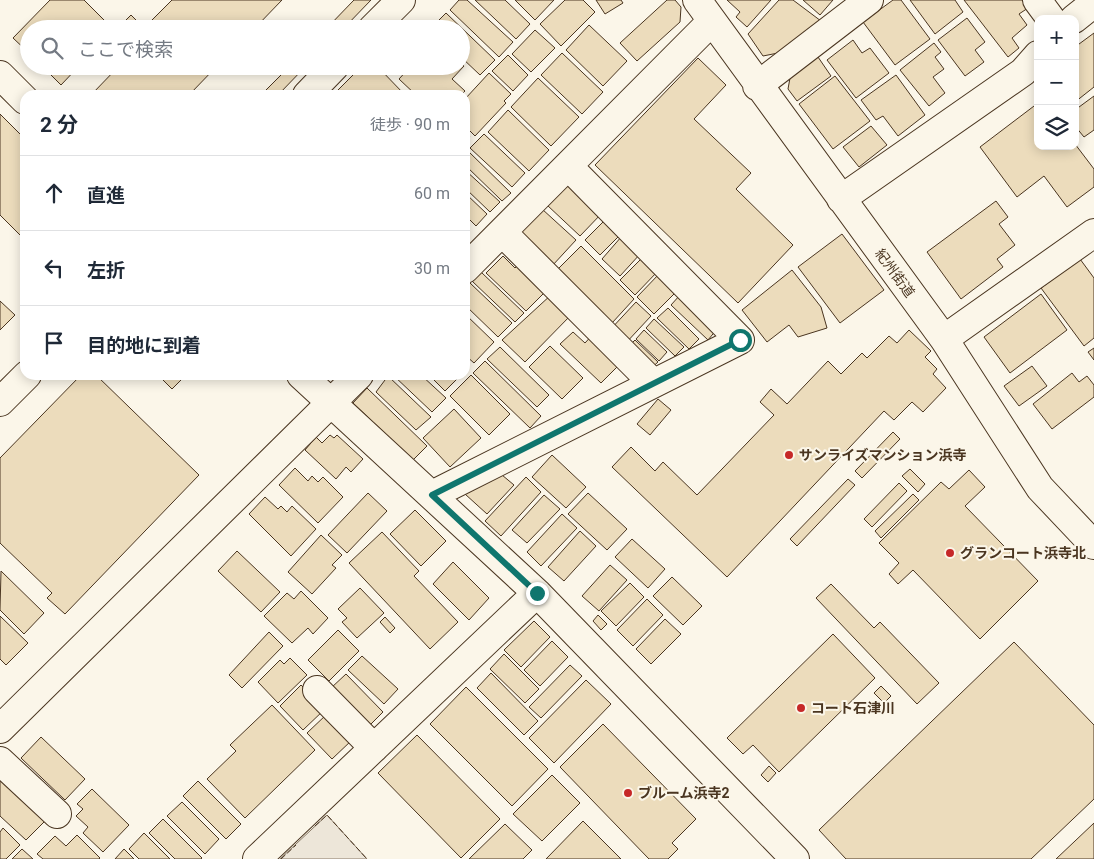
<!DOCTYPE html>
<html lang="ja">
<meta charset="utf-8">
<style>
body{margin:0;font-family:Roboto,"Noto Sans JP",sans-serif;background:#f6f6f7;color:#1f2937}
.controls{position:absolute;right:15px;top:15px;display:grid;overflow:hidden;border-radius:10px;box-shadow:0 2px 12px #0003}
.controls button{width:45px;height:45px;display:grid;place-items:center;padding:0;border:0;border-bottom:1px solid #e0e1e3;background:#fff;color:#1f2937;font:25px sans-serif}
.stop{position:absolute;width:15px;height:15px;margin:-11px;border:4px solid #0f766e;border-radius:50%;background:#fff}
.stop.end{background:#0f766e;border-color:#fff;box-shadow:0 1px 5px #0008}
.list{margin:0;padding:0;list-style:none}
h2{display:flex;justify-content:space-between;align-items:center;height:65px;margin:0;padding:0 20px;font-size:21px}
h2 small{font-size:16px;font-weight:400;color:#747a83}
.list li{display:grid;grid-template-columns:32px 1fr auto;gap:15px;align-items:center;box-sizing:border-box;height:75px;padding:0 20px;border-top:1px solid #e0e1e3}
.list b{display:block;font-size:19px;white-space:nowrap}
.list em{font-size:16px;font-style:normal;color:#747a83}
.icon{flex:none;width:28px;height:28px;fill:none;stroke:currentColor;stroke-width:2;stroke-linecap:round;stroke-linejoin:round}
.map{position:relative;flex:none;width:1094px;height:859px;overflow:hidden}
.search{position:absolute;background:#fff;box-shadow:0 2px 12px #0003;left:20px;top:20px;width:450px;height:55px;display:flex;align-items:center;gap:12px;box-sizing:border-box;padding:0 18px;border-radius:28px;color:#747a83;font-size:19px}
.panel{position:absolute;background:#fff;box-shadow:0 2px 12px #0003;left:20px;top:90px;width:450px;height:290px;border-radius:15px}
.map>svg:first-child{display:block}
.green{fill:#ede6d9;stroke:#887966}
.building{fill:#ecdcbc;stroke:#4a3520}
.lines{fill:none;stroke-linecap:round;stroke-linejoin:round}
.minor-casing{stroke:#4a3520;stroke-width:30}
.minor{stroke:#fbf6e9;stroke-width:28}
.fence{stroke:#4a3520;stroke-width:1;stroke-dasharray:6 2.5;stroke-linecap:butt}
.route{stroke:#0f766e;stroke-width:6}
.poi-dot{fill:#c62828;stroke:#fbf6e9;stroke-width:2}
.labels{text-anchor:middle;stroke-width:4;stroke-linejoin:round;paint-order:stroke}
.street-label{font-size:14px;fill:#4a3520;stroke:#fbf6e9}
.poi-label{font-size:14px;font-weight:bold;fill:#4a3520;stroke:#fbf6e9;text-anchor:start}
</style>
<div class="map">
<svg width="1094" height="859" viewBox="0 0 1094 859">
<rect width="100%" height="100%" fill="#fbf6e9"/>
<path class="green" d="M327 815 367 859H280Z"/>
<path class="building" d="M50 0H84L113 29H29V53L13 38Z
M172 0H282L254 29H130L124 22 131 15 144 28Z
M354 0H371L343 29H326Z
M459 0H467L513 42 499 57 450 10Z
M475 0H505L530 24 516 39Z
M515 0H554L535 20Z
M565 0H583L595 12 561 46 540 24Z
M596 0H621L623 3 605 14Z
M667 0H675L681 7 680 22 637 61 620 43Z
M727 0H771L747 27 736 17 740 12Z
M779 0H793L821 21 778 53 763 56 748 34Z
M803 0H833L820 15Z
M893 0H901L930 39 895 65 863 22Z
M910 0H955L963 12 935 34Z
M964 0H1022L1028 8 1019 14 1027 25 1012 38 1019 48 1008 57Z
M446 13 495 60 480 75 461 57V29L431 28Z
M967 18 985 42 975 50 984 62 965 76 938 40Z
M416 20 425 29H408Z
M589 25 627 61 603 86 566 50Z
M535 30 555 48 531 72 512 54Z
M1094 33V87L1075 102V47Z
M853 40 862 53 870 48 889 73 856 98 827 60Z
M934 43 941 52 935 57 944 69 933 77 945 93 929 106 900 70Z
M562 53 603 92 582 114 541 75Z
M508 55 528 75 513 91 492 71Z
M818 57 831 76 797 101 788 89 790 78Z
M698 58 726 85 694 119 751 173 736 189 793 245 738 303 595 165Z
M461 64 464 66 452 79 465 91 461 95H416L399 79 411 66H461Z
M42 66H79L61 85Z
M119 66H217L189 95H91Z
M290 66H306L278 95H261Z
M362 66H377L405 95H333Z
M384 66H401L393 75Z
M489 73 511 94 504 101 506 103 475 136 465 126V99Z
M896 75 925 115 898 136 883 116 876 120 861 100Z
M835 76 870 121 833 149 799 104Z
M538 78 579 117 551 146 511 107Z
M1094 96V130L1084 137 1075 126V110Z
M1038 103V146H1075V144L1094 169V187L1067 207 1044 176 1017 197 980 147Z
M508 110 549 150 529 171 488 132Z
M0 114 25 139V240L0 215Z
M871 126 887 145 859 167 843 147Z
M465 132 470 136 465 142Z
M484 134 525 173 512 187 470 148Z
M468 151 511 193 502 201 465 165V154Z
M465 170 500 202 490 212 465 188Z
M571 181 603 212 580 236 547 205Z
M465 193 487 214 476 226 465 215Z
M996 201 1008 217 999 224 1015 245 997 259 1003 267 961 299 927 252Z
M542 209 576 240 552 266 518 235Z
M606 219 621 234 600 255 585 240Z
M465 224 470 229 465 234Z
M842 234 884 290 840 323 798 267Z
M622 236 641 253 620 276 602 259Z
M581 246 634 299 612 323 558 269Z
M503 256 515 268 522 261 549 288 526 311 486 273Z
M643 257 658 271 635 295 620 280Z
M1080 259 1094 278V338L1084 346 1041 288Z
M792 270 821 307 827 328 798 337 789 325 767 342 742 310Z
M481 272 524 313 515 322 472 281Z
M660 273 678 290 654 314 637 297Z
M470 283 512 323 498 337 465 305V288Z
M552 294 572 314 525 362 502 340Z
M1041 294 1067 330 1010 373 984 337Z
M680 295 717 329 708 340 671 305Z
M0 301 15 315 0 330Z
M636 302 651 316 624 345 609 331Z
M668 308 699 339 689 349 657 318Z
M465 314 494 342 474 363 465 355Z
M654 319 684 347 675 356 646 328Z
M644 330 667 352 659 361 636 339Z
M909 330 931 351 925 357 937 369 933 374 946 388 923 412 912 402 894 420 884 411 727 577 612 467 631 447 655 471 663 462 697 495 774 415 760 402 771 389 787 404 828 361 841 374 862 353 867 358 889 336 897 343Z
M573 332 585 343 595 332 615 351 608 358 617 367 601 383 560 344Z
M635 340 658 362 649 370 626 349Z
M550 346 583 378 562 399 529 367Z
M500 347 549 395 537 407 487 359Z
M1094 348V360L1088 352Z
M485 361 541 416 530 428 473 373Z
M1032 366 1047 386 1019 406 1004 386Z
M1072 373 1079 382 1087 376 1094 385V397L1052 429 1033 404Z
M81 375H96L199 475 65 614 47 598 52 593 0 543V458Z
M160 375H186L172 389 159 376Z
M393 375H421L446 398 432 412Z
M429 375H461L445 391Z
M471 375 510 414 489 435 450 396Z
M388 376 431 417 416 430 376 392Z
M367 388 427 446 413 460 353 403Z
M658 399 671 410 650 435 637 424Z
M454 409 481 438 450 467 423 438Z
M893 432 900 439 862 478 855 471Z
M330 435 334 438 337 435 363 459 351 472 346 467 336 479 305 450 316 437 322 443Z
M552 455 586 487 566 508 532 477Z
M295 468 308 481 312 476 318 482 323 477 343 497 318 523 279 485Z
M910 469 925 484 918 492 902 476Z
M969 470 985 487 965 506 1038 581 980 639 913 570 898 584 889 574 899 563 879 543 941 482 949 489Z
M502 475 514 485 487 514 465 494 473 485Z
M526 477 541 492 501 536 485 521Z
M848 479 855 485 797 546 790 539Z
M899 483 907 491 872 527 864 519Z
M368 493 387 511 347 553 328 535Z
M588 493 627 529 607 550 568 514Z
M913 494 919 500 881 538 875 531Z
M544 495 560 509 527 543 512 530Z
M265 497 278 509 281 506 287 512 292 506 316 529 291 556 249 514Z
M415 510 446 541 421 566 390 534Z
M562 514 577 528 541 566 527 552Z
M580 531 596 546 564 581 548 567Z
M382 532 419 571 414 576 458 622 430 649 349 563Z
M321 535 342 555 332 565 336 568 312 594 288 572Z
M632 539 665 569 648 588 615 557Z
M237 551 280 592 261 612 218 571Z
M453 562 489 598 469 620 433 584Z
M610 565 627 580 599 611 582 596Z
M1 571 44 613 24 634 0 610Z
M672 577 702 606 683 625 653 596Z
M630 583 644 597 616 626 601 611Z
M831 584 874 628 880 622 939 683 917 704 816 598Z
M360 588 384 613 357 638 342 622 347 618 338 609Z
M301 591 328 618 313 634 308 628 292 643 264 616 287 593 294 599Z
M647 599 663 615 633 646 617 630Z
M598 615 607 624 601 630 593 621Z
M0 616 28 643 6 665 0 659Z
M385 617 395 628 390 633 380 622Z
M665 619 681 634 651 664 636 649Z
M534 621 550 637 521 667 504 650Z
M338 630 359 651 329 681 308 660Z
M269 632 283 646 242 688 229 675Z
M833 634 875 678 779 772 753 745 743 754 727 738Z
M552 641 568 657 540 686 524 670Z
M1014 642 1094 725V799L1031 859H846L819 830Z
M504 654 539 689 525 703 490 669Z
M362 656 398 689 384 704 348 670Z
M290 658 307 675 278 703 258 682 280 660 284 664Z
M570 665 582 676 541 718 529 707Z
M491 673 538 721 524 735 477 688Z
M346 674 383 712 369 726 331 688Z
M586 680 611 704 554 763 529 738Z
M301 685 325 709 303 730 280 706Z
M881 686 891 696 884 703 874 693Z
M466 687 548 769 512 806 430 724Z
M272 705 315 750 245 818 207 779 236 751 230 745Z
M327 714 352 740 332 759 307 733Z
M603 724 696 819 672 843 678 849 668 859H649L560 767Z
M417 735 500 819 461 858 378 773Z
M41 737 85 779 65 800 21 758Z
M769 766 776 773 768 782 761 775Z
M552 775 580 803 542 841 513 814Z
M0 777 46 820 26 840 0 816Z
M198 781 241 824 226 839 183 796Z
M92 789 129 825 103 852 83 833 88 827 76 816 83 809 77 804Z
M182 802 219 839 205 854 167 816Z
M163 819 202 858 201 859H175L149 833Z
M583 821 621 859H546Z
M1094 823V859H1056Z
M505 824 532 850 523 859H469Z
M3 828 20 845 6 859H0V832Z
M144 833 170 859H139L129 849Z
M77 835 100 858 99 859H43L37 854 55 836 66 846Z
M22 849 33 859H12Z
M124 849 134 859H115Z"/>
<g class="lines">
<g class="minor-casing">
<path id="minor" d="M697 0 944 339 1040 488 1094 545
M1037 0 1051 19
M1074 19 1094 3
M372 29 401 0
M0 75 25 100
M757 86 869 0
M307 95 335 66
M841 199 1023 72 1038 55
M502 232 653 383
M465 269 711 22
M944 339 1094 233
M301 375 537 593 795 859
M0 402 27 375
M432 495 740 340 568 166
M317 690 374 748
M0 729 359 375
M0 761 57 814
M257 859 537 593"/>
</g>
<use href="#minor" class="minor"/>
<path class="fence" d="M315 826 327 815 367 859
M281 859 296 845"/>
</g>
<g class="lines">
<path class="route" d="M537 593 432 495 740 340"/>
</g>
<g class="poi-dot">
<circle cx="789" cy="455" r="5"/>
<circle cx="950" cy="553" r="5"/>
<circle cx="801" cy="708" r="5"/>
<circle cx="628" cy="793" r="5"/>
</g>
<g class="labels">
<g class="street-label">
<text transform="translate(895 273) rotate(54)" y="5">紀州街道</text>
</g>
<g class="poi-label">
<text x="799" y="460">サンライズマンション浜寺</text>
<text x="960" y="558">グランコート浜寺北</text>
<text x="811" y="713">コート石津川</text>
<text x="638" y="798">ブルーム浜寺2</text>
</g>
</g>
</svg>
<div class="controls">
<button>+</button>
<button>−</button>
<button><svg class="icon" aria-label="layers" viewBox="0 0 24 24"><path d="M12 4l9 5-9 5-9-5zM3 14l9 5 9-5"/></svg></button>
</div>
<div class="stop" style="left:740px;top:340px"></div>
<div class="stop end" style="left:537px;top:593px"></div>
<div class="search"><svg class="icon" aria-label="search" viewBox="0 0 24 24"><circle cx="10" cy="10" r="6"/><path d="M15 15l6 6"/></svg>ここで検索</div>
<section class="panel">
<h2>2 分<small>徒歩 · 90 m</small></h2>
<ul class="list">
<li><svg class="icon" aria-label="ahead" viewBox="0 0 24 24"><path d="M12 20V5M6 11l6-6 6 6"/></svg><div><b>直進</b></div><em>60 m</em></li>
<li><svg class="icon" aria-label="left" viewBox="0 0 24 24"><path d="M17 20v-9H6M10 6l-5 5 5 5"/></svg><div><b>左折</b></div><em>30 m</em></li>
<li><svg class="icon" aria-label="arrive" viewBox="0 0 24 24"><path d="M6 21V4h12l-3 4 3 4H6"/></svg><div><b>目的地に到着</b></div></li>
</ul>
</section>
</div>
